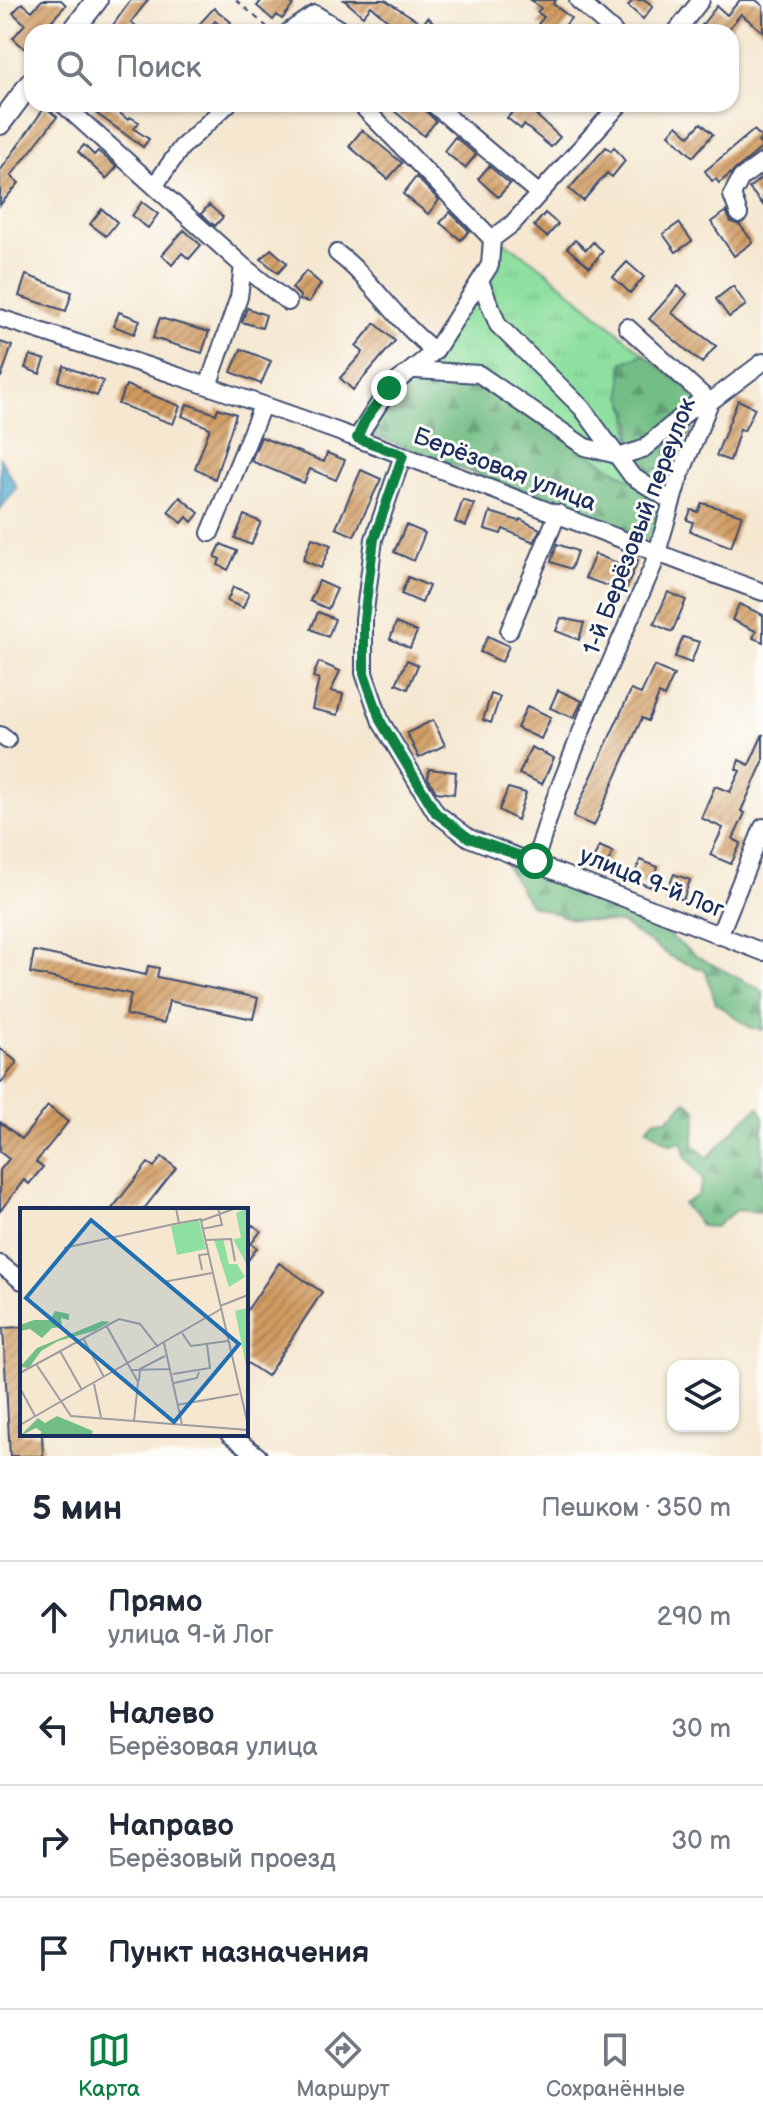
<!DOCTYPE html>
<html lang="ru">
<meta charset="utf-8">
<style>
body{margin:0;font-family:"Balsamiq Sans",sans-serif;background:#f6f6f7;color:#1f2937}
.controls{position:absolute;right:24px;bottom:24px;display:grid;overflow:hidden;border-radius:16px;box-shadow:0 2px 6px #0004}
.controls button{width:72px;height:72px;display:grid;place-items:center;padding:0;border:0;border-bottom:2px solid #e0e1e3;background:#fff;color:#1f2937;font:40px sans-serif}
.stop{position:absolute;width:24px;height:24px;margin:-18px;border:6px solid #0b8043;border-radius:50%;background:#fff}
.stop.end{background:#0b8043;border-color:#fff;box-shadow:0 2px 8px #0008}
.list{margin:0;padding:0;list-style:none}
h2{display:flex;justify-content:space-between;align-items:center;height:104px;margin:0;padding:0 32px;font-size:34px}
h2 small{font-size:26px;font-weight:400;color:#747a83}
.list li{display:grid;grid-template-columns:52px 1fr auto;gap:24px;align-items:center;box-sizing:border-box;height:112px;padding:0 32px;border-top:2px solid #e0e1e3}
.list b{display:block;font-size:30px;white-space:nowrap}
.list p{margin:0;font-size:26px;white-space:nowrap;color:#747a83}
.list em{font-size:26px;font-style:normal;color:#747a83}
.icon{flex:none;width:44px;height:44px;fill:none;stroke:currentColor;stroke-width:2;stroke-linecap:round;stroke-linejoin:round}
.map{position:relative;flex:none;width:763px;height:1456px;overflow:hidden}
.search{position:absolute;background:#fff;box-shadow:0 2px 6px #0004;left:24px;right:24px;top:24px;height:88px;display:flex;align-items:center;gap:20px;box-sizing:border-box;padding:0 28px;border-radius:24px;color:#747a83;font-size:30px}
.sheet{height:552px;background:#fff}
nav{display:flex;justify-content:space-around;align-items:center;box-sizing:border-box;height:112px;border-top:2px solid #e0e1e3;background:#fff;font-size:22px;color:#747a83}
nav a{display:grid;justify-items:center;gap:4px}
nav .on{color:#0b8043}
.map>svg:first-child{display:block}
.grass{fill:url(#grass-tufts);stroke:#55887f;stroke-width:2}
.forest{fill:url(#forest-firs);stroke:#477672;stroke-width:2}
.water{fill:#52acd0;stroke:#366e97;stroke-width:2}
.building{fill:url(#building-hatch)}
.lines{fill:none;stroke-linecap:round;stroke-linejoin:round}
.minor-casing{stroke:#3c4b6f;stroke-width:20}
.major-casing{stroke:#3c4b6f;stroke-width:24}
.path{stroke:#3c4b6f;stroke-width:2;stroke-dasharray:6 6;stroke-linecap:butt}
.minor{stroke:#fff;stroke-width:16}
.major{stroke:#fff;stroke-width:20}
.route{stroke:#0b8043;stroke-width:10}
.labels{text-anchor:middle;stroke-width:6;stroke-linejoin:round;paint-order:stroke}
.street-label{font-size:24px;fill:#1b2f5e;stroke:#fdfcf7}
.inset-road{fill:none;stroke:#9e9da2;stroke-width:2}
.view{fill:#1f6fb2;fill-opacity:0.15;stroke:#1f6fb2;stroke-width:4}
.inset-edge{fill:none;stroke:#1b2f5e;stroke-width:4}
</style>
<div class="map">
<svg width="763" height="1456" viewBox="0 0 763 1456">
<defs>
<pattern id="grass-tufts" width="24" height="20" patternUnits="userSpaceOnUse" patternTransform="scale(2)"><rect width="24" height="20" fill="#8fe0a0"/><path d="M3 7l-1-3M5 7V3M7 7l1-3M15 17l-1-3M17 17v-4M19 17l1-3" fill="none" stroke="#7bc08c"/></pattern>
<pattern id="forest-firs" width="22" height="20" patternUnits="userSpaceOnUse" patternTransform="scale(2)"><rect width="22" height="20" fill="#73be86"/><path d="M5 1l3.5 6h-7zM16 11l3.5 6h-7z" fill="#5e9b71"/></pattern>
<pattern id="building-hatch" width="6" height="6" patternUnits="userSpaceOnUse" patternTransform="scale(2)"><rect width="6" height="6" fill="#d19b61"/><path d="M-1 1l2-2M0 6l6-6M5 7l2-2" fill="none" stroke="#a97f53"/></pattern>
</defs>
<rect width="100%" height="100%" fill="#fdfcf7"/>
<filter id="ink" filterUnits="userSpaceOnUse"><feTurbulence type="fractalNoise" baseFrequency=".0125" numOctaves="2"/><feDisplacementMap in="SourceGraphic" scale="16" xChannelSelector="R" yChannelSelector="G"/><feConvolveMatrix kernelMatrix="1 2 1 2 8 2 1 2 1" color-interpolation-filters="sRGB"/></filter>
<filter id="wash" filterUnits="userSpaceOnUse"><feTurbulence type="fractalNoise" baseFrequency=".006" numOctaves="4" result="noise"/><feDisplacementMap in="SourceGraphic" scale="32" xChannelSelector="R" yChannelSelector="G"/><feGaussianBlur stdDeviation="1.8" result="paint"/><feColorMatrix in="noise" values="0 0 0 0 0 0 0 0 0 0 0 0 0 0 0 0 0 1.4 0 .05"/><feComposite in="paint" operator="in"/></filter>
<g filter="url(#wash)">
<rect width="100%" height="100%" fill="#f5e7d0"/>
<path class="grass" d="M505 242 544 269 644 354 622 364C622 394 632 420 630 449L666 467 682 449 666 480 660 512 657 496 542 425 411 377 486 283Z"/>
<path class="forest" d="M644 354 695 394 701 411C686 441 681 462 646 473L630 449 632 424 622 395V363Z
M473 375 542 425 657 496 660 512 656 543 365 432 366 421 411 377Z
M497 851 624 901 696 956 763 991V1030L751 1028 716 1003 705 970 675 959 620 923 572 919 530 905Z
M686 1101 697 1111 693 1144 707 1158C729 1139 735 1124 759 1107L763 1116V1212L736 1210 715 1227 701 1226 683 1204 698 1195 703 1180 685 1155 682 1142 670 1144 647 1128 655 1119H668Z"/>
<path class="water" d="M0 458 17 488 0 509Z"/>
<g id="blocks">
<path class="building" d="M42 0H61L66 5 41 32H32V43L26 50 13 38 25 24 13 13 22 3 32 11Z
M131 0H148L131 22 135 25 130 32H108Z
M262 0H287L293 5 282 19 277 15 273 20 257 6Z
M344 0H385L423 24 428 17 435 24 432 32H412L400 22 396 27 371 6 363 16Z
M531 0H556L553 4 571 18 560 32H548L538 24 544 17 537 12 541 8Z
M633 0H645L653 6 643 19 628 6Z
M740 0H756L763 6V32L741 14 726 32H711L702 25 717 6 727 15Z
M214 8 231 22 224 29 215 21 204 32H192Z
M99 104H109L128 120 130 117 139 122 134 129 149 139 143 147 93 111Z
M386 104H418L436 121 424 136Z
M520 104H524L560 137 551 147 524 125 521 129 507 118Z
M45 107 57 117 11 176 19 183 0 205V171Z
M701 123 713 134 693 157 669 134 677 125 689 136Z
M362 130 402 163 388 179 349 146Z
M754 130 762 138 758 142 763 147 719 183 716 179 712 181 705 171Z
M455 137 476 155 465 168 444 151Z
M84 145 94 155 98 151 117 167 106 179 78 152Z
M606 147 611 151 614 147 625 161 612 177 607 173 583 201 569 189Z
M489 166 510 184 498 197 478 179Z
M763 176V205L749 188Z
M416 177 439 200 428 214 403 194Z
M142 202 158 214 148 228 132 216Z
M209 205 223 217 215 226 201 214Z
M102 209 117 222 106 236 90 224Z
M726 211 731 222 740 225 753 242 734 256 711 222Z
M450 212 469 231 461 240 440 223Z
M545 213 558 224 547 237 534 226Z
M679 223 692 241 676 252 663 234Z
M184 230 201 245 189 259 182 253 172 265 162 255Z
M575 240 586 250 593 242 603 251 590 267 567 248Z
M271 249 287 263 278 273 261 259Z
M627 262 644 277 630 293 613 277Z
M306 271 321 284 309 302 299 300 300 296 292 288Z
M26 275 72 292 66 311 19 296Z
M678 286 687 294 672 313 716 346 702 363 649 319Z
M733 286 746 305 729 317 716 299Z
M247 308 266 315 262 328 242 322Z
M119 312 140 320 134 334 114 326Z
M160 318 209 332 202 353 153 338Z
M375 323 395 341 353 390 340 378 363 352 356 346Z
M0 342 12 346 1 377H0Z
M241 349 271 361 261 384 231 372Z
M30 355 45 360 40 374 25 368Z
M64 366 103 381 97 396 58 381Z
M126 385 180 406 173 424 118 404Z
M738 400 755 408 744 431 740 429 730 461 716 456Z
M187 404 216 414 218 408 236 414 215 479 195 468 210 428 182 416Z
M261 437 324 462 327 453 345 460 336 480 310 469 304 483 251 461Z
M361 470 381 479 354 536 336 528Z
M180 497 199 513 192 522 187 517 182 523 168 512Z
M463 500 474 504 466 526 455 522Z
M702 503 742 515 731 547 690 531 693 522 687 520 691 510 698 512Z
M490 512 519 521 520 519 540 529 534 542 503 529 501 534 485 529Z
M244 515 261 522 251 545 235 538Z
M406 525 425 533 414 561 394 552Z
M312 538 331 545 321 568 303 560Z
M221 544 237 551 228 570 218 565 220 559 215 557Z
M557 544 577 551 571 569 551 562Z
M595 554 624 566 628 556 638 560 625 592 585 578Z
M408 577 429 586 422 603 401 594Z
M319 581 337 589 328 609 310 601Z
M233 587 249 593 243 608 227 601Z
M668 592 686 600 672 632 654 624Z
M739 604 763 615V642L753 638 756 631 732 620Z
M318 612 335 619 328 637 311 629Z
M561 618 584 623 579 640 556 631Z
M396 623 417 632 410 648 390 639Z
M488 636 509 646 502 662 480 652Z
M683 637 699 642 691 663 675 657Z
M407 660 418 665 408 689 396 684Z
M319 662 340 671 331 691 343 694 338 715 312 709 319 679 313 677Z
M654 666 674 675 664 697 659 694 648 721 642 718 594 826 573 817 631 690 641 694Z
M558 690 582 701 574 718 550 708Z
M491 694 500 697 491 723 483 720Z
M527 706 551 717 541 739 517 728Z
M433 720 445 745 419 758 407 733Z
M763 734V762L741 811 745 813 733 839 741 843 731 864 710 855 723 828 701 818 715 786 730 792 740 771 736 769 739 760 749 765Z
M531 747 554 758 542 784 519 774Z
M429 769 456 772 454 794 436 792 428 778Z
M508 788 526 793 517 820 499 810Z
M599 846 613 852 606 866 593 860Z
M640 860 658 867 650 887 633 880Z
M674 874 690 880 683 900 666 894Z
M34 951 146 975 148 966 159 968 157 977 258 998 253 1019 169 1001 164 1023 126 1015 131 994 30 973Z
M0 1048 17 1062 0 1084Z
M48 1106 68 1122 36 1162 43 1167 29 1184 24 1180 0 1211V1170L9 1159 0 1152V1122L22 1139Z
M162 1157 176 1168 143 1210H111L148 1163 154 1167Z
M253 1225 261 1231 251 1244 257 1248 246 1263V1234Z
M279 1263 322 1292 267 1376 246 1362V1312Z
M22 1327V1434H42L43 1456H10L3 1328Z"/>
</g>
</g>
<g filter="url(#ink)">
<use href="#blocks" fill-opacity="0" stroke="#3c4b6f" stroke-width="2"/>
<g class="lines">
<g class="minor-casing">
<path id="minor" d="M578 0 614 32
M288 32 315 14 344 32
M676 32 701 0
M63 104 243 266 239 297 208 386
M360 104 492 239
M433 104 538 193
M155 185 181 148 228 104
M739 214 732 195 741 178 763 162
M337 253C375 282 397 323 435 351
M243 266 288 302
M480 281 498 325 582 408 632 476 671 501
M0 318C121 357 242 396 361 440 496 489 628 544 763 592
M627 327 710 402
M416 370 479 374 585 447 621 456 643 449 705 397
M357 438 389 388 435 351 490 265 492 239 512 224 620 104
M403 455 374 539 364 619V673L381 722 436 813 469 838 763 952
M210 533 262 406
M509 631 558 513
M0 735 7 740
M535 861 553 804 589 712 653 566 678 481 710 402 763 362
M719 936 763 827
M0 1264 22 1281
M229 1434 258 1456"/>
</g>
<g class="major-casing">
<path id="major" d="M72 32 97 0
M0 124 32 81"/>
</g>
<path class="path" d="M236 0 273 32"/>
<use href="#minor" class="minor"/>
<use href="#major" class="major"/>
</g>
</g>
<g class="lines" filter="url(#ink)">
<path class="route" d="M389 388 365 420 357 438 403 455 374 539 364 619V673L381 722 436 813 469 838 535 861"/>
</g>
<g class="labels">
<g class="street-label">
<text transform="translate(505 469) rotate(21)" y="8">Берёзовая улица</text>
<text transform="translate(639 526) rotate(-69)" y="8">1-й Берёзовый переулок</text>
<text transform="translate(652 882) rotate(22)" y="8">улица 9-й Лог</text>
</g>
</g>
<g transform="translate(20 1208)">
<rect width="228" height="228" fill="#f5e7d0"/>
<path d="M35 103 49 106V112L41 110 42 119 32 120 22 130 10 121 0 123V117L14 112H30ZM82 113 90 114 74 123 38 133 21 143 9 160 0 159 17 140ZM37 208 73 223 71 228H18L22 224 16 220 0 228 18 210 25 215Z" fill="#73be86"/>
<path d="M179 12 186 41 157 47 151 18Z" fill="#8fe0a0"/>
<path d="M226 1 228 18V59L213 31 221 30 216 5ZM203 30 209 56H217L225 69 209 79 194 32ZM227 100 228 106V167L215 103Z" fill="#8fe0a0"/>
<path class="inset-road" d="M156 0 159 15 182 11M216 0 181 13 228 217M182 21 202 17 198 0M186 32 211 31 215 53M44 40 159 15M182 62 179 47 188 46M143 74 192 65M200 98 228 87M86 117 118 174 114 213M162 125 171 138 208 133M63 130 84 169M144 135 162 216M40 143 62 182M16 156 51 208 228 222M111 162 149 161M0 165 99 111 120 116 138 139M153 166 190 160 187 136M119 173 120 161 145 148M154 175 177 170 179 164M74 176 81 209M0 180 15 208M157 197 219 186M0 217 201 101"/>
<path class="view" d="M71 12 219 136 154 214 6 90Z"/>
<rect width="228" height="228" class="inset-edge"/>
</g>
</svg>
<div class="controls">
<button><svg class="icon" aria-label="layers" viewBox="0 0 24 24"><path d="M12 4l9 5-9 5-9-5zM3 14l9 5 9-5"/></svg></button>
</div>
<div class="stop" style="left:535px;top:861px"></div>
<div class="stop end" style="left:389px;top:388px"></div>
<div class="search"><svg class="icon" aria-label="search" viewBox="0 0 24 24"><circle cx="10" cy="10" r="6"/><path d="M15 15l6 6"/></svg>Поиск</div>
</div>
<section class="sheet">
<h2>5 мин<small>Пешком · 350 m</small></h2>
<ul class="list">
<li><svg class="icon" aria-label="ahead" viewBox="0 0 24 24"><path d="M12 20V5M6 11l6-6 6 6"/></svg><div><b>Прямо</b><p>улица 9-й Лог</p></div><em>290 m</em></li>
<li><svg class="icon" aria-label="left" viewBox="0 0 24 24"><path d="M17 20v-9H6M10 6l-5 5 5 5"/></svg><div><b>Налево</b><p>Берёзовая улица</p></div><em>30 m</em></li>
<li><svg class="icon" aria-label="right" viewBox="0 0 24 24"><path d="M7 20v-9h11M14 6l5 5-5 5"/></svg><div><b>Направо</b><p>Берёзовый проезд</p></div><em>30 m</em></li>
<li><svg class="icon" aria-label="arrive" viewBox="0 0 24 24"><path d="M6 21V4h12l-3 4 3 4H6"/></svg><div><b>Пункт назначения</b></div></li>
</ul>
</section>
<nav>
<a class="on"><svg class="icon" aria-label="map" viewBox="0 0 24 24"><path d="M3 6l6-2 6 2 6-2v14l-6 2-6-2-6 2zM9 4v14M15 6v14"/></svg>Карта</a>
<a><svg class="icon" aria-label="directions" viewBox="0 0 24 24"><path d="M12 3l9 9-9 9-9-9zM9 14v-3h6M13 9l2 2-2 2"/></svg>Маршрут</a>
<a><svg class="icon" aria-label="saved" viewBox="0 0 24 24"><path d="M7 4h10v16l-5-4-5 4z"/></svg>Сохранённые</a>
</nav>
